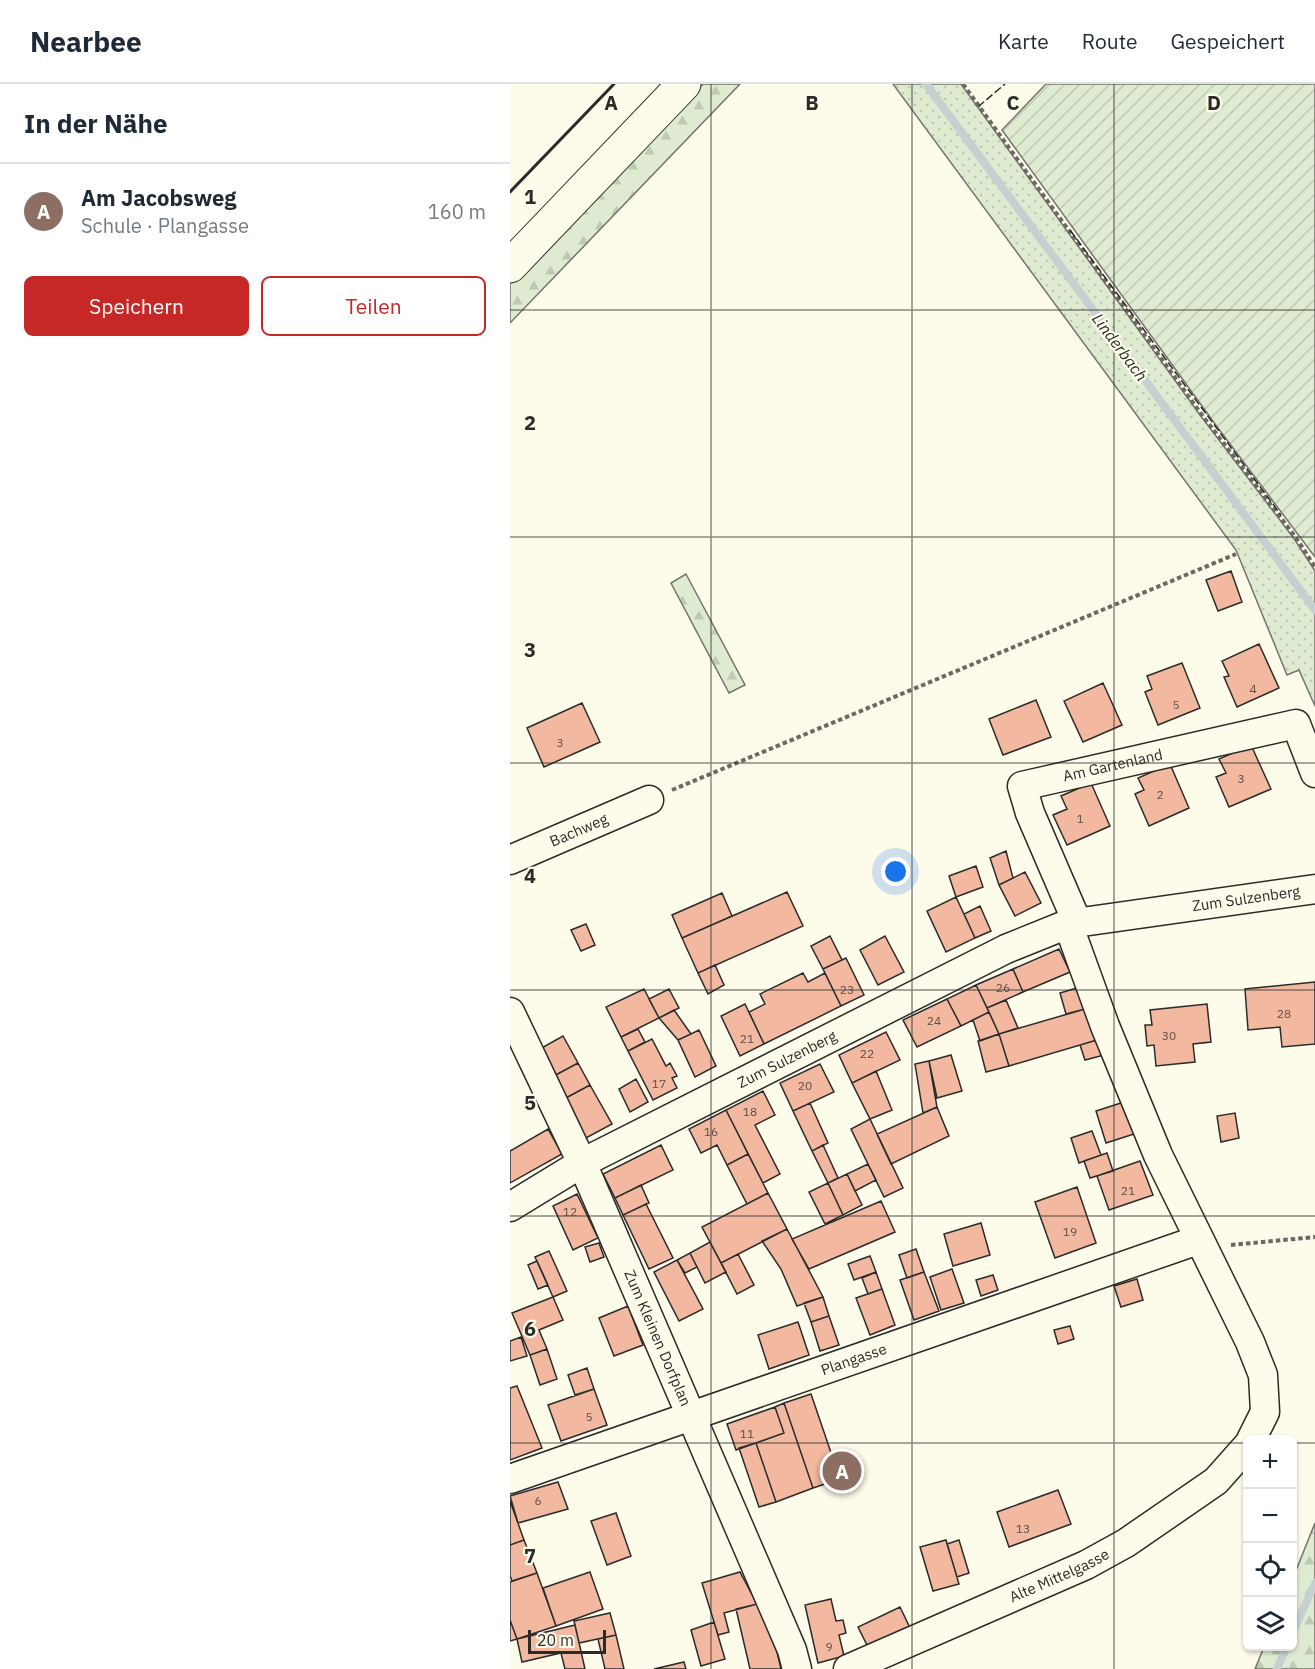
<!DOCTYPE html>
<html lang="de">
<meta charset="utf-8">
<style>
body{margin:0;font-family:"IBM Plex Sans",sans-serif;background:#f6f6f7;color:#1f2937}
.controls{position:absolute;right:18px;bottom:18px;display:grid;overflow:hidden;border-radius:9px;box-shadow:0 2px 4px #0004}
.controls button{width:54px;height:54px;display:grid;place-items:center;padding:0;border:0;border-bottom:2px solid #e0e1e3;background:#fff;color:#1f2937;font:30px sans-serif}
.scale{position:absolute;left:18px;bottom:15px;width:78px;box-sizing:border-box;padding-left:6px;border:3px solid #2b2b2b;border-top:0;font-size:16px;line-height:21px;white-space:nowrap;color:#2b2b2b;-webkit-text-stroke:4px #fdfbea;paint-order:stroke}
.you{position:absolute;left:386px;top:788px;width:21px;height:21px;margin:-15px;border:4px solid #fff;border-radius:50%;background:#1a73e8;box-shadow:0 0 0 9px #1a73e833}
.badge{display:grid;place-items:center;width:39px;height:39px;border-radius:50%;background:#c62828;color:#fff;font-size:20px;font-weight:700}
.pin{position:absolute;translate:-50% -50%;border:3px solid #fff;box-shadow:0 2px 6px #0006}
.list{margin:0;padding:0;list-style:none}
h2{display:flex;justify-content:space-between;align-items:center;height:78px;margin:0;padding:0 24px;font-size:26px}
h2 small{font-size:20px;font-weight:400;color:#747a83}
.list li{display:grid;grid-template-columns:39px 1fr auto;gap:18px;align-items:center;box-sizing:border-box;height:96px;padding:0 24px;border-top:2px solid #e0e1e3}
.list b{display:block;font-size:22px;white-space:nowrap}
.list p{margin:0;font-size:20px;white-space:nowrap;color:#747a83}
.list em{font-size:20px;font-style:normal;color:#747a83}
.actions{display:flex;gap:12px;padding:18px 24px}
.actions a{flex:1;padding:14px 0;border:2px solid #c62828;border-radius:9px;text-align:center;font-size:21px;color:#c62828}
.actions .main{background:#c62828;color:#fff}
.icon{flex:none;width:33px;height:33px;fill:none;stroke:currentColor;stroke-width:2;stroke-linecap:round;stroke-linejoin:round}
.map{position:relative;flex:none;width:805px;height:1585px;overflow:hidden}
header{display:flex;align-items:center;gap:36px;box-sizing:border-box;height:84px;padding:0 30px;background:#fff;border-bottom:2px solid #e0e1e3}
header strong{font-size:28px}
nav{display:flex;gap:33px;margin-inline-start:auto;font-size:21px}
main{display:flex}
aside{flex:1;background:#fff}
.map>svg:first-child{display:block}
.grass{fill:url(#grass-dots);stroke:#74746e;stroke-width:1.5}
.forest{fill:url(#forest-firs);stroke:#74746e;stroke-width:1.5}
.garden{fill:url(#garden-furrows);stroke:#74746e;stroke-width:1.5}
.lines{fill:none;stroke-linecap:round;stroke-linejoin:round}
.stream{stroke:#c7d0d0;stroke-width:8}
.building{fill:#f2b8a0;stroke:#2b2b2b;stroke-width:1.5}
.minor-casing{stroke:#2b2b2b;stroke-width:31}
.major-casing{stroke:#2b2b2b;stroke-width:35}
.path{stroke:#6a6964;stroke-width:4;stroke-dasharray:4.5 3;stroke-linecap:butt}
.minor{stroke:#fdfbea;stroke-width:28}
.major{stroke:#fdfbea;stroke-width:33}
.fence{stroke:#2b2b2b;stroke-width:1.5;stroke-dasharray:8 3;stroke-linecap:butt}
.wall{stroke:#2b2b2b;stroke-width:3}
.grid{fill:none;stroke:#2b2b2b;stroke-width:1.5;stroke-opacity:0.55}
.labels{text-anchor:middle;stroke-width:4.5;stroke-linejoin:round;paint-order:stroke}
.number-label{font-size:12px;fill:#5d4e48}
.street-label{font-size:15px;fill:#2b2b2b;stroke:#fdfbea}
.water-label{font-size:16px;font-style:italic;fill:#2b2b2b;stroke:#fdfbea}
.grid-label{font-size:20px;text-anchor:middle;font-weight:bold;fill:#2b2b2b;stroke:#fdfbea;stroke-width:4.5;stroke-linejoin:round;paint-order:stroke}
</style>
<header>
<strong>Nearbee</strong>
<nav><a>Karte</a><a>Route</a><a>Gespeichert</a></nav>
</header>
<main>
<aside>
<h2>In der Nähe<small></small></h2>
<ul class="list">
<li><span class="badge" style="background:#8d6e63">A</span><div><b>Am Jacobsweg</b><p>Schule · Plangasse</p></div><em>160 m</em></li>
</ul>
<div class="actions"><a class="main">Speichern</a><a>Teilen</a></div>
</aside>
<div class="map">
<svg width="805" height="1585" viewBox="0 0 805 1585">
<defs>
<pattern id="grass-dots" width="8" height="8" patternUnits="userSpaceOnUse" patternTransform="scale(1.5)"><rect width="8" height="8" fill="#deebd1"/><path d="M2 2h.1M6 6h.1" fill="none" stroke="#bfcab4" stroke-width="1.8" stroke-linecap="round"/></pattern>
<pattern id="forest-firs" width="22" height="20" patternUnits="userSpaceOnUse" patternTransform="scale(1.5)"><rect width="22" height="20" fill="#deebd1"/><path d="M5 1l3.5 6h-7zM16 11l3.5 6h-7z" fill="#bfcab4"/></pattern>
<pattern id="garden-furrows" width="10" height="10" patternUnits="userSpaceOnUse" patternTransform="scale(1.5)"><rect width="10" height="10" fill="#deebd1"/><path d="M-1 1l2-2M0 10L10 0M9 11l2-2" fill="none" stroke="#bfcab4"/></pattern>
</defs>
<rect width="100%" height="100%" fill="#fdfbea"/>
<path class="grass" d="M383 0H451L690 331 785 456 805 487V622L789 586 777 591 726 466Z"/>
<path class="forest" d="M193 0H230L0 239V198Z
M176 490 235 601 219 609 161 499Z
M805 1439V1585H745L754 1563 782 1562 783 1494Z"/>
<path class="garden" d="M536 0H805V473L708 344 492 46Z"/>
<g class="lines">
<path class="stream" d="M416 0 805 526
M782 1550 805 1499
M767 1585 777 1562"/>
</g>
<path class="building" d="M721 487 732 518 708 527 696 496Z
M749 560 769 604 727 623 714 593 719 592 712 577Z
M672 579 690 624 648 641 635 608 642 605 637 592Z
M593 599 612 641 573 658 554 617Z
M526 616 541 653 493 671 479 635Z
M72 619 90 658 34 683 17 644Z
M741 661 761 705 719 723 706 693 716 689 709 675Z
M660 680 679 724 639 742 625 710 634 706 628 694Z
M581 699 600 742 557 761 543 731 557 725 551 712Z
M496 767 503 794 489 801 480 774Z
M466 782 473 803 446 813 439 792Z
M515 788 531 819 505 832 489 801Z
M277 808 293 842 188 889 172 854Z
M212 809 222 832 172 854 162 831Z
M446 813 465 854 436 868 417 827Z
M470 822 481 847 465 854 454 830Z
M76 840 85 861 71 867 61 846Z
M320 852 332 876 313 885 301 862Z
M375 852 394 888 368 901 350 866Z
M549 865 560 888 513 908 503 885Z
M336 874 354 911 331 922 313 885Z
M205 881 214 901 198 910 188 889Z
M503 885 513 908 477 924 466 901Z
M293 889 298 898 315 889 331 922 254 960 239 928 255 920 250 910Z
M805 898V960L772 963 770 943 738 946 735 905Z
M466 901 479 928 451 942 437 915Z
M567 904 575 925 556 930 550 909Z
M134 905 149 934 111 953 96 923Z
M159 905 169 924 149 934 139 915Z
M437 915 451 942 407 963 393 936Z
M496 916 508 944 489 950 477 924Z
M235 920 254 960 230 972 211 932Z
M697 920 701 958 683 960 685 978 646 982 644 961 637 962 635 941H642L640 926Z
M575 925 587 956 499 982 489 950Z
M164 926 181 950 168 956 149 934Z
M479 928 489 950 470 957 463 936Z
M128 945 135 958 118 967 111 953Z
M189 946 206 982 185 993 168 956Z
M376 948 390 976 342 999 329 971Z
M489 950 499 982 476 988 468 957Z
M53 952 68 979 42 993 28 966Z
M142 955 156 982 160 979 167 992 162 994 167 1004 143 1016 118 967Z
M587 956 594 971 575 976 570 961Z
M441 971 452 1007 427 1014 419 977Z
M419 977 427 1023 413 1029 405 980Z
M68 979 80 1001 54 1015 42 993Z
M310 980 324 1008 283 1027 270 999Z
M366 987 382 1026 360 1035 342 999Z
M126 995 138 1018 120 1028 109 1005Z
M80 1001 102 1040 76 1054 54 1015Z
M253 1007 265 1031 245 1041 270 1090 253 1099 216 1026Z
M614 1018 624 1050 596 1059 586 1027Z
M300 1019 318 1059 302 1067 283 1027Z
M427 1023 439 1052 381 1080 367 1050Z
M216 1026 238 1070 217 1081 207 1061 191 1069 179 1045Z
M725 1029 729 1054 711 1058 707 1032Z
M360 1035 393 1104 374 1113 341 1045Z
M38 1045 52 1070 0 1099V1067Z
M582 1047 591 1071 569 1079 561 1054Z
M151 1061 163 1086 105 1114 93 1090Z
M313 1061 328 1094 318 1099 302 1067Z
M597 1069 603 1087 580 1094 574 1077Z
M238 1070 258 1109 237 1120 217 1081Z
M630 1077 643 1111 599 1126 587 1092Z
M358 1080 366 1096 345 1107 337 1090Z
M337 1090 352 1121 333 1131 318 1099Z
M318 1099 333 1131 315 1140 299 1108Z
M131 1101 139 1119 113 1131 105 1114Z
M567 1103 586 1159 545 1174 525 1118Z
M258 1109 277 1145 211 1179 192 1143Z
M67 1110 88 1154 63 1166 43 1122Z
M371 1117 385 1148 299 1185 282 1155Z
M136 1120 163 1174 139 1185 113 1131Z
M471 1139 480 1171 443 1182 434 1150Z
M277 1145 313 1213 287 1222 271 1185 252 1157Z
M200 1158 216 1188 195 1199 180 1169Z
M89 1159 94 1173 80 1178 75 1163Z
M406 1165 414 1188 397 1194 389 1171Z
M39 1167 57 1207 43 1213 25 1173Z
M180 1169 187 1183 175 1189 167 1176Z
M228 1170 244 1201 227 1210 211 1179Z
M360 1172 366 1188 344 1196 338 1180Z
M167 1176 193 1225 169 1237 144 1188Z
M27 1177 38 1201 28 1205 18 1181Z
M442 1185 454 1219 431 1226 420 1193Z
M366 1188 372 1205 358 1210 352 1194Z
M414 1188 429 1227 404 1236 390 1196Z
M483 1191 488 1206 471 1212 466 1196Z
M627 1195 633 1216 611 1223 604 1202Z
M372 1205 385 1241 360 1251 346 1214Z
M43 1213 53 1236 29 1246 37 1265 20 1271 2 1229Z
M313 1213 319 1232 301 1238 294 1219Z
M118 1222 133 1261 104 1272 89 1234Z
M319 1232 329 1261 310 1267 301 1238Z
M288 1238 299 1271 259 1285 248 1251Z
M560 1242 564 1255 548 1260 544 1246Z
M11 1253 17 1272 0 1277V1257Z
M37 1265 47 1295 30 1301 20 1271Z
M77 1284 84 1305 65 1311 58 1291Z
M7 1302 32 1364 0 1376V1304Z
M84 1305 97 1341 51 1357 38 1321Z
M301 1310 330 1395 303 1404 274 1319Z
M274 1319 303 1404 266 1418 246 1359 274 1349 265 1323Z
M265 1323 274 1349 226 1366 217 1340Z
M246 1359 266 1418 249 1423 229 1364Z
M48 1398 58 1425 8 1439 0 1412Z
M548 1406 561 1440 499 1463 487 1428Z
M0 1417 14 1456 0 1461Z
M106 1429 121 1472 97 1481 81 1437Z
M14 1456 27 1489 2 1497 0 1492V1461Z
M436 1456 449 1500 423 1507 410 1463Z
M449 1456 459 1489 447 1493 437 1460Z
M80 1488 93 1525 46 1542 33 1504Z
M230 1488 247 1520 214 1529 219 1548 208 1551 192 1499Z
M27 1489 46 1542 7 1555 0 1536V1498Z
M321 1515 326 1537 333 1536 336 1549 329 1551 334 1572 308 1579 295 1521Z
M247 1520 262 1547 271 1585H240L226 1525Z
M390 1523 400 1544 358 1563 348 1543Z
M100 1529 106 1551 69 1559 64 1537Z
M0 1536 7 1555 0 1557Z
M204 1538 215 1575 191 1582 181 1546Z
M65 1541 75 1585H55L51 1569 12 1578 7 1555Z
M106 1551 114 1585H95L88 1555Z
M174 1578 176 1585H144Z"/>
<g class="lines">
<g class="minor-casing">
<g id="minor">
<path id="s1" d="M0 776 139 716"/>
<path id="s2" d="M567 838 520 729 512 702 786 640 805 689"/>
<path d="M558 840 595 942 648 1071 740 1258 753 1291 755 1328 741 1356"/>
<path id="s3" d="M0 928 72 1079 282 1566 287 1585"/>
<path id="s4" d="M0 1123 72 1079 496 865 558 840 805 805"/>
<path id="s5" d="M0 1395 688 1156"/>
<path id="s6" d="M338 1585 576 1481 616 1459 706 1397 738 1361"/>
</g>
</g>
<g class="major-casing">
<path id="major" d="M0 182 174 0"/>
</g>
<path class="path" d="M453 0 692 331 787 455 805 483
M162 706 726 470
M721 1161 805 1153"/>
<use href="#minor" class="minor"/>
<use href="#major" class="major"/>
<path class="fence" d="M470 23 469 22 495 0
M560 146 771 431"/>
<path class="wall" d="M0 108 104 0"/>
</g>
<path class="grid" d="M201 0V1585M402 0V1585M604 0V1585M0 226H805M0 453H805M0 679H805M0 906H805M0 1132H805M0 1359H738M782 1359H805"/>
<g class="labels">
<g class="number-label">
<text x="743" y="609">4</text>
<text x="666" y="625">5</text>
<text x="50" y="663">3</text>
<text x="731" y="699">3</text>
<text x="650" y="715">2</text>
<text x="570" y="739">1</text>
<text x="493" y="908">26</text>
<text x="337" y="910">23</text>
<text x="774" y="934">28</text>
<text x="424" y="941">24</text>
<text x="659" y="956">30</text>
<text x="237" y="959">21</text>
<text x="357" y="974">22</text>
<text x="149" y="1004">17</text>
<text x="295" y="1006">20</text>
<text x="240" y="1032">18</text>
<text x="201" y="1052">16</text>
<text x="618" y="1111">21</text>
<text x="60" y="1132">12</text>
<text x="560" y="1152">19</text>
<text x="79" y="1337">5</text>
<text x="237" y="1354">11</text>
<text x="28" y="1421">6</text>
<text x="513" y="1449">13</text>
<text x="319" y="1567">9</text>
</g>
<g class="street-label">
<text dy="5" stroke="none"><textPath href="#s2" startOffset="240">Am Gartenland</textPath></text>
<text dy="5" stroke="none"><textPath href="#s1" startOffset="75">Bachweg</textPath></text>
<text dy="5" stroke="none"><textPath href="#s4" startOffset="806">Zum Sulzenberg</textPath></text>
<text dy="5" stroke="none"><textPath href="#s4" startOffset="314">Zum Sulzenberg</textPath></text>
<text dy="5" stroke="none"><textPath href="#s3" startOffset="358">Zum Kleinen Dorfplan</textPath></text>
<text dy="5" stroke="none"><textPath href="#s5" startOffset="364">Plangasse</textPath></text>
<text dy="5" stroke="none"><textPath href="#s6" startOffset="231">Alte Mittelgasse</textPath></text>
</g>
<g class="water-label">
<text transform="translate(610 263) rotate(53)" y="6">Linderbach</text>
</g>
</g>
<g class="grid-label">
<text x="101" y="26">A</text>
<text x="302" y="26">B</text>
<text x="503" y="26">C</text>
<text x="704" y="26">D</text>
<text x="20" y="120">1</text>
<text x="20" y="346">2</text>
<text x="20" y="573">3</text>
<text x="20" y="799">4</text>
<text x="20" y="1026">5</text>
<text x="20" y="1252">6</text>
<text x="20" y="1479">7</text>
</g>
</svg>
<div class="controls">
<button>+</button>
<button>−</button>
<button><svg class="icon" aria-label="locate" viewBox="0 0 24 24"><circle cx="12" cy="12" r="6"/><path d="M12 2v4M12 18v4M2 12h4M18 12h4"/></svg></button>
<button><svg class="icon" aria-label="layers" viewBox="0 0 24 24"><path d="M12 4l9 5-9 5-9-5zM3 14l9 5 9-5"/></svg></button>
</div>
<div class="scale">20 m</div>
<div class="you"></div>
<div class="pin badge" style="left:332px;top:1387px;background:#8d6e63">A</div>
</div>
</main>
